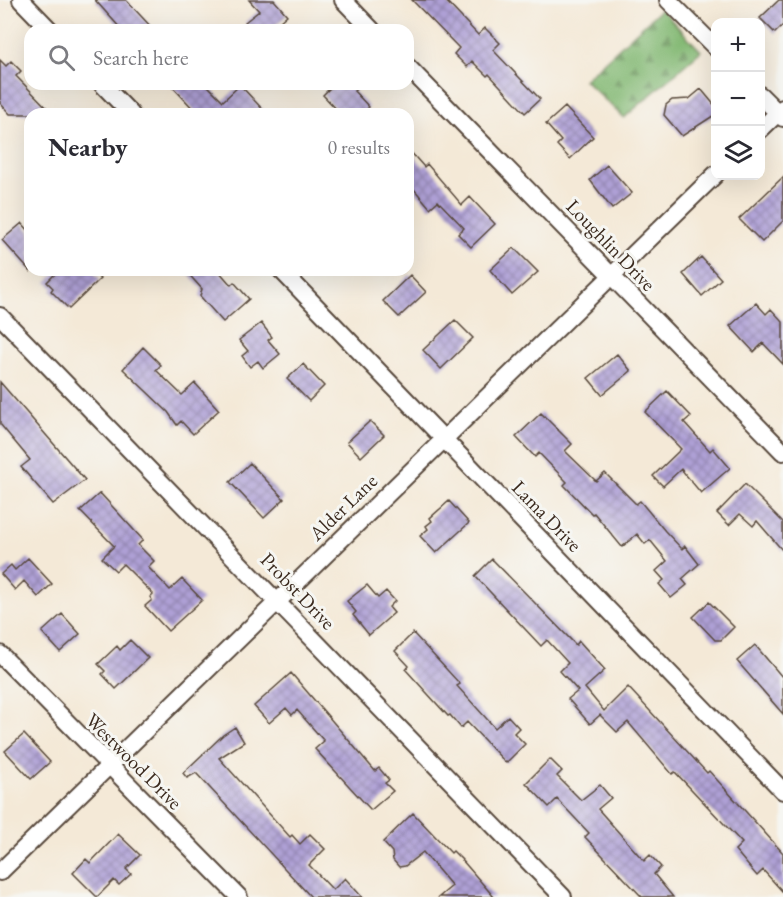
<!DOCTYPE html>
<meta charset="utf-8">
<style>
body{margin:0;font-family:"EB Garamond",serif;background:#f7f7f7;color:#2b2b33}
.controls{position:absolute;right:18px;top:18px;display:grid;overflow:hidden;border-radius:12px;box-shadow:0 6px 24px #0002}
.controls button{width:54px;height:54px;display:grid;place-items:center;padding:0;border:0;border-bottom:2px solid #e1e1e2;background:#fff;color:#2b2b33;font:30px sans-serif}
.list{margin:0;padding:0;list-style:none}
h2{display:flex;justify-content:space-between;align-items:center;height:78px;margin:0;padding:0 24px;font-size:26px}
h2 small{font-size:20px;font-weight:400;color:#7c7c81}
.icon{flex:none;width:33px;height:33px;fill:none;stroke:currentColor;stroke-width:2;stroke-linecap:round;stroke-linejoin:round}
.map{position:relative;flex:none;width:783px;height:897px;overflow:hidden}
.search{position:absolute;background:#fff;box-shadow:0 6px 24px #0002;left:24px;top:24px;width:390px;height:66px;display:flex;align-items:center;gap:15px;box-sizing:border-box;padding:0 21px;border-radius:18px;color:#7c7c81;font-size:22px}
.panel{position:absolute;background:#fff;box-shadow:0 6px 24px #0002;left:24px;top:108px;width:390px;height:168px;border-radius:18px}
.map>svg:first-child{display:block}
.forest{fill:url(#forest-firs);stroke:#607249;stroke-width:1.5}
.building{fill:url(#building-cross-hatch)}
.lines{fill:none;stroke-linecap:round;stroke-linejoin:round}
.street-casing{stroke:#57473a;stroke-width:20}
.street{stroke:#fff;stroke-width:16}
.labels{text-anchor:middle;stroke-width:6;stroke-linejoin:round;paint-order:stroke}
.street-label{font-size:20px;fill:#3b2a1e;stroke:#f6f6f2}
</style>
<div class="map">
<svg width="783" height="897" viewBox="0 0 783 897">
<defs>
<pattern id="forest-firs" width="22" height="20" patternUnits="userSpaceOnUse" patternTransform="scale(1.5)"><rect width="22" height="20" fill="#84b974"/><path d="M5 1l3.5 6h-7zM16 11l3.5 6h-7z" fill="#6d975f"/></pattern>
<pattern id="building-cross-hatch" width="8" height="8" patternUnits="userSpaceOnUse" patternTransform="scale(1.5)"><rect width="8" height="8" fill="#afa0d6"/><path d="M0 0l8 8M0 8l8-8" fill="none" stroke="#9083ad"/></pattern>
</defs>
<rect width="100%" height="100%" fill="#f6f6f2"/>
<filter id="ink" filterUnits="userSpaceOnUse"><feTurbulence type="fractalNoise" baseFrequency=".0167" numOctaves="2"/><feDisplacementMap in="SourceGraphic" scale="12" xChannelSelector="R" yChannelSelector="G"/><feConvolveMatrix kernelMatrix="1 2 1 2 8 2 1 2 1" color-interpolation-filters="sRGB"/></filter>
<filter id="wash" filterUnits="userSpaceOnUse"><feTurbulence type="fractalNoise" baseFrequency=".008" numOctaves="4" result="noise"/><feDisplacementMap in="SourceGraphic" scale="24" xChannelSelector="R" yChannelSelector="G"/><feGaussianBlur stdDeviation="1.35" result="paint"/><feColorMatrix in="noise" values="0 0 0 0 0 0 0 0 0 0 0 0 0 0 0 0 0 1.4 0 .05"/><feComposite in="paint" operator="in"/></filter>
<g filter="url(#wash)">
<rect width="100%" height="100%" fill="#f4e9d7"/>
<path class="forest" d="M661 9 701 51 624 118 584 80Z"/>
<g id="blocks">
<path class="building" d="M95 0H126L154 30H122Z
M249 0H274L287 15 270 30H252L245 22 259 11Z
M412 0H445L478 35 485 28 500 43 493 50 540 99 525 113 489 74 487 76 472 61 467 67 454 54 459 48Z
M779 0H783V25L775 33 760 18Z
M0 60 6 66 11 61 21 71 16 76 53 114H10L0 103Z
M170 84H206L223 101 240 85 267 114H198Z
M334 84H361L354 91 369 107 362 114H341L323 95Z
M701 89 716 107V114L682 136 664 115 666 105 672 100 689 99Z
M565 107 593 137 570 159 557 145 561 141 546 124Z
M408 149 424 167 427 164 462 205 470 197 495 224 471 247 458 234 464 228 438 201 430 208 408 182Z
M607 165 632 193 612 209 590 180Z
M783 177V221L762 242 739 219Z
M22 223 30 232V271L2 240Z
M514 248 538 272 512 295 490 270Z
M701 257 721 279 702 296 683 274Z
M59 270H91L100 279 69 309 51 291 53 288 47 282Z
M185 270H218L231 285 234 282 249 299 223 322 200 296 202 289Z
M410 275 426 292 399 317 383 301Z
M756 303 766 314 771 309 783 322V364L763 343 754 352 730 326Z
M455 320 473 338 441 369 423 350Z
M261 323 272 337 268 340 280 354 263 368 258 361 250 367 242 356 248 351 239 340Z
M143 347 161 365 156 370 182 395 195 383 219 410 193 434 181 421 177 425 168 412 123 369Z
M617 354 631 371 602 395 588 378Z
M303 364 324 386 309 401 287 379Z
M0 382 85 480 53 504 21 467 30 460 0 424Z
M667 391 691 416 684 422 710 451 713 448 730 468 701 493 681 469 663 486 653 476 681 449 645 412Z
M541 413 572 444 565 451 596 481 605 473 636 504 640 501 665 531 682 549 685 546 699 564 682 579 687 585 671 598 659 584 664 580 656 571 667 561 650 540 645 544 637 534 622 547 594 513 592 514 564 485 567 482 539 453 535 457 516 437Z
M370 421 384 435 361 457 347 442Z
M250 463 284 499 264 518 230 482Z
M745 484 783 522V551L757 521 753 526 740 514 729 525 717 513Z
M100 493 143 540 138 545 154 561 148 567 170 590 182 579 202 600 168 631 145 606 152 600 150 597 153 594 123 564 116 571 102 558 114 546 80 511Z
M449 501 469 523 436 553 420 536 428 529 426 526 432 521 430 518Z
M28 558 52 584 38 597 24 581 15 590 1 574 11 565 15 570Z
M492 559 576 645 579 641 605 670 585 688 604 711 628 687 707 773 709 771 783 853V892L763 870 757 876 735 850 742 843 675 772 672 774 628 722 617 732 600 715 590 724 575 707 568 699 578 691 560 671 568 663 547 640 541 646 475 576Z
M367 585 378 598 386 591 395 601 389 607 394 613 369 635 353 615 356 612 347 601Z
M709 602 734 627 721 640H715L693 617Z
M62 614 80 634 60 652 42 632Z
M413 633 460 684 457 686 495 728 508 716 519 728 514 733 525 744 506 763 467 722 461 728 450 715 448 716 406 670 409 666 395 651Z
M130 640 148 658 116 689 102 674 105 671 98 664 117 646 120 650Z
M755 645 783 678V714L737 661Z
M291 673 375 771 379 768 389 780 385 783 393 791 371 810 315 749 324 741 297 710 292 715 286 708 269 723 254 706Z
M235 727 244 742 219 758 290 837 292 835 300 844 310 834 325 849 309 865 333 890 345 878 362 897H311L196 773 187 778 183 773 223 735Z
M24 734 50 762 31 779 5 751Z
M550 759 562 771 557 776 581 800 600 785 611 798 598 809 644 861 650 855 661 867 654 874 673 897H642L585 837 589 833 557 799 549 807 526 783Z
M413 813 451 853 453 851 462 860 494 897H439L452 886 423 852 405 866 399 867 393 860 392 852 383 842Z
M118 834 140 855 126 869 131 874 119 885 114 880 97 897 73 873 86 859 90 863Z"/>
</g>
</g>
<g filter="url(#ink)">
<use href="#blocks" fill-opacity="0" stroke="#57473a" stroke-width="1.5"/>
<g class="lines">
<g class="street-casing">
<path id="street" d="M21 0 50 30
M343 0 372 30
M668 0 716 48
M408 67 783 452
M102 84 131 114
M760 95 783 118
M760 130 783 108
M281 270 783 791
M0 316 563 897
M0 654 239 897
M0 872 716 174"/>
</g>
<use href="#street" class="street"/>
</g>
</g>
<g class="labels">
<g class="street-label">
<text transform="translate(611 245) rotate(46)" y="7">Loughlin Drive</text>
<text transform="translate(343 507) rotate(-44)" y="7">Alder Lane</text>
<text transform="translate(547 516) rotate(46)" y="7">Lama Drive</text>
<text transform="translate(298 591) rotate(46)" y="7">Probst Drive</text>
<text transform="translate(134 761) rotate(45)" y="7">Westwood Drive</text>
</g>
</g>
</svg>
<div class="controls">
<button>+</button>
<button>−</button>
<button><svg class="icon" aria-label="layers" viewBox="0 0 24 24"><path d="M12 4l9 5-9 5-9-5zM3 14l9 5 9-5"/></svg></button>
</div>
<div class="search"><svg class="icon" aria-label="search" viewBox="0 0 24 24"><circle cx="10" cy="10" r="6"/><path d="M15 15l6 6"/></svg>Search here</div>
<section class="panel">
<h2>Nearby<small>0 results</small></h2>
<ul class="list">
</ul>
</section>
</div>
